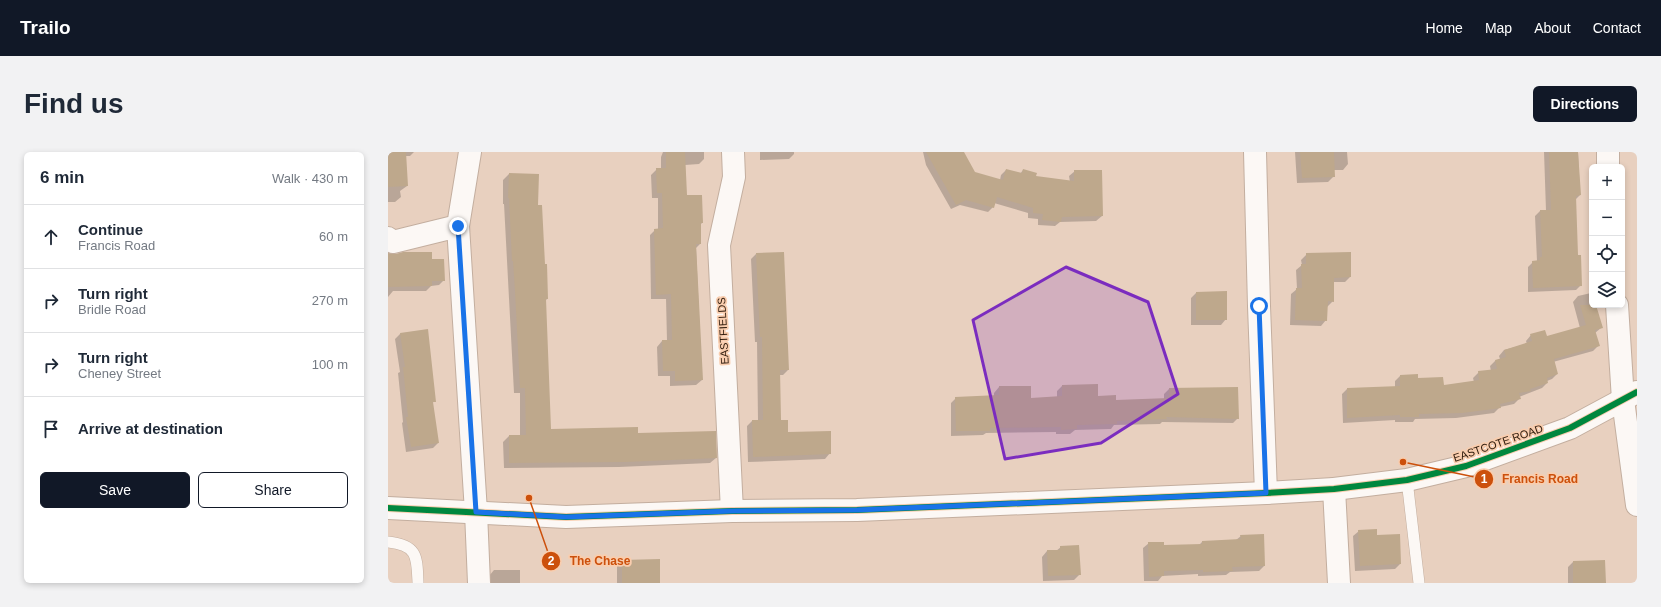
<!DOCTYPE html>
<meta charset="utf-8">
<style>
body{margin:0;font-family:Arial,sans-serif;background:#f2f2f3;color:#1f2937}
.controls{position:absolute;right:12px;top:12px;display:grid;overflow:hidden;border-radius:6px;box-shadow:0 2px 6px #0003}
.controls button{width:36px;height:36px;display:grid;place-items:center;padding:0;border:0;border-bottom:1px solid #e0e1e3;background:#fff;color:#1f2937;font:20px sans-serif}
.stop{position:absolute;width:12px;height:12px;margin:-9px;border:3px solid #1a73e8;border-radius:50%;background:#fff}
.stop.end{background:#1a73e8;border-color:#fff;box-shadow:0 1px 4px #0008}
.list{margin:0;padding:0;list-style:none}
h2{display:flex;justify-content:space-between;align-items:center;height:52px;margin:0;padding:0 16px;font-size:17px}
h2 small{font-size:13px;font-weight:400;color:#747a83}
.list li{display:grid;grid-template-columns:26px 1fr auto;gap:12px;align-items:center;box-sizing:border-box;height:64px;padding:0 16px;border-top:1px solid #e0e1e3}
.list b{display:block;font-size:15px;white-space:nowrap}
.list p{margin:0;font-size:13px;white-space:nowrap;color:#747a83}
.list em{font-size:13px;font-style:normal;color:#747a83}
.actions{display:flex;gap:8px;padding:12px 16px}
.actions a{flex:1;padding:9px 0;border:1px solid #111827;border-radius:6px;text-align:center;font-size:14px;color:#111827}
.actions .main{background:#111827;color:#fff}
.icon{flex:none;width:22px;height:22px;fill:none;stroke:currentColor;stroke-width:2;stroke-linecap:round;stroke-linejoin:round}
.map{position:relative;flex:none;width:1249px;height:431px;overflow:hidden;border-radius:6px}
header{display:flex;align-items:center;gap:24px;box-sizing:border-box;height:56px;padding:0 20px;background:#111827;color:#fff}
header strong{font-size:19px}
nav{display:flex;gap:22px;margin-inline-start:auto;font-size:14px}
.intro{display:flex;align-items:center;justify-content:space-between;box-sizing:border-box;height:96px;padding:0 24px}
h1{margin:0;font-size:28px}
.button{padding:10px 18px;border-radius:6px;background:#111827;color:#fff;font-size:14px;font-weight:700}
main{display:flex;gap:24px;padding:0 24px}
aside{flex:1;background:#fff;border-radius:6px;box-shadow:0 2px 6px #0003}
.map>svg:first-child{display:block}
.shadow{fill:#0003}
.building{fill:#bea88c}
.lines{fill:none;stroke-linecap:round;stroke-linejoin:round}
.lane-casing{stroke:#c3ae9f;stroke-width:12}
.street-casing{stroke:#c3ae9f;stroke-width:24}
.secondary-casing{stroke:#c3ae9f;stroke-width:24}
.lane{stroke:#fcf8f5;stroke-width:11}
.street{stroke:#fcf8f5;stroke-width:22}
.secondary{stroke:#fcf8f5;stroke-width:22}
.cycleway-casing{stroke:#f9cdae;stroke-width:8}
.cycleway{stroke:#00873e;stroke-width:6}
.route{stroke:#1a73e8;stroke-width:5}
.marked{fill:#7b2cbf;fill-opacity:0.2;stroke:#7b2cbf;stroke-width:3;stroke-linejoin:round}
.labels{text-anchor:middle;stroke-width:3.5;stroke-linejoin:round;paint-order:stroke}
.street-label{font-size:11px;fill:#2e1a0b;stroke:#f9cdae}
.leader{fill:none;stroke:#cc500c;stroke-width:1.5}
.callout-dot{fill:#cc500c;stroke:#f9cdae;stroke-width:1.5}
.mark-label{font-size:12px;text-anchor:middle;font-weight:bold;fill:#fff}
.callout-label{font-size:12px;text-anchor:middle;font-weight:bold;fill:#cc500c;stroke:#f9cdae;stroke-width:3.5;stroke-linejoin:round;paint-order:stroke}
</style>
<header>
<strong>Trailo</strong>
<nav><a>Home</a><a>Map</a><a>About</a><a>Contact</a></nav>
</header>
<div class="intro"><h1>Find us</h1><a class="button">Directions</a></div>
<main>
<aside>
<h2>6 min<small>Walk · 430 m</small></h2>
<ul class="list">
<li><svg class="icon" aria-label="ahead" viewBox="0 0 24 24"><path d="M12 20V5M6 11l6-6 6 6"/></svg><div><b>Continue</b><p>Francis Road</p></div><em>60 m</em></li>
<li><svg class="icon" aria-label="right" viewBox="0 0 24 24"><path d="M7 20v-9h11M14 6l5 5-5 5"/></svg><div><b>Turn right</b><p>Bridle Road</p></div><em>270 m</em></li>
<li><svg class="icon" aria-label="right" viewBox="0 0 24 24"><path d="M7 20v-9h11M14 6l5 5-5 5"/></svg><div><b>Turn right</b><p>Cheney Street</p></div><em>100 m</em></li>
<li><svg class="icon" aria-label="arrive" viewBox="0 0 24 24"><path d="M6 21V4h12l-3 4 3 4H6"/></svg><div><b>Arrive at destination</b></div></li>
</ul>
<div class="actions"><a class="main">Save</a><a>Share</a></div>
</aside>
<div class="map">
<svg width="1249" height="431" viewBox="0 0 1249 431">
<rect width="100%" height="100%" fill="#e8d0bf"/>
<path class="shadow" d="M0 0H26L22 4H17L19 34 12 39 13 45 7 50H0Z
M275 0H316V7L311 12 297 13 298 44 314 71 312 73V92L308 96 314 228 308 233 282 234V224H270L269 195 274 189H279L278 147H263L262 83 267 78 270 77V46H264L263 23 269 17H273V5Z
M372 0H406V2L401 7 372 8Z
M535 0H575L586 21 612 28 613 23 618 18 632 22 635 18 647 25 682 30 681 24 687 19 714 64 708 69 672 70 667 74 650 73V67L640 66V61L606 51 605 55 600 60 572 53 563 57 538 13Z
M907 0H959L960 12 955 18H945L946 24 940 30 909 31Z
M1156 0H1190L1192 43 1187 48 1189 104 1193 133 1188 138 1140 140V115L1145 110 1149 109 1147 64 1152 59H1158Z
M121 22 149 54 159 147 157 149 162 278 249 282 328 306 322 311 231 315 116 316 115 290 121 284H132V241H126L116 52H115V28Z
M0 102 43 108 56 128 51 133 43 134 38 139H5L0 145Z
M368 102 400 218 395 223H391L392 269 399 281 442 301 437 307 360 310 359 274 364 269H370L369 190H367L363 107Z
M919 102 962 125 957 130H945V149L939 155 938 168 933 174 902 173 903 142 909 137 908 118 914 113 913 108Z
M808 141 838 167 833 173H803V146Z
M1203 141 1204 153H1207L1213 176 1207 181 1211 193 1205 199 1165 210 1169 222 1164 227 1159 229V231L1154 236 1131 245 1132 246 1126 252 1112 255 1106 261 1068 266 1027 267 1025 270H1007V268L955 271 954 242 959 237 1007 235V229L1012 224 1055 234 1086 230 1085 226 1091 220 1103 219 1102 214 1107 209 1112 207 1111 204 1116 198 1139 192 1138 189 1143 183 1158 185 1192 176 1185 150 1190 144Z
M39 178 47 249 44 251 50 291 45 296 18 300 14 271 15 270 10 221 12 220 7 187 12 182Z
M674 234 727 249 776 247V242L781 237 850 266 845 271 774 270 772 272 726 273 723 277 687 278 682 282H668V280L598 281 595 283 563 284V251L568 246 606 244V241L611 235 642 247 669 246V239Z
M971 379 988 384 1011 383 1012 412 1007 417 967 419 965 384Z
M853 384 876 414 871 419 842 420 838 423 810 424V422L774 424 770 429H756L755 396 761 391 775 394 811 393 814 390 848 388Z
M673 395 692 422 686 428 655 429 654 405 659 399H668Z
M271 408V431H229V414L234 409Z
M1185 410 1217 431H1180V415Z
M106 418H132V431H101V424Z"/>
<path class="building" d="M0 0H18L20 34 0 35Z
M278 0H297L299 43H314L315 71H313V92H308L315 228 287 229V219H275L274 188H284L283 142 268 143 266 77 275 76 274 41H269L268 16H278Z
M538 0H576L587 20 615 28 618 17 634 21 635 17 649 21 648 24 686 29V18H714L715 64 674 65 673 70 654 68 655 62 645 61V56L609 45 606 56 578 48 568 53Z
M912 0H946L947 25 914 26Z
M1161 0H1190L1193 43 1188 44 1190 103H1193L1194 134 1145 136 1144 109 1152 108V105H1154L1152 58H1163Z
M121 21 151 22 150 53H154L157 112H159L160 147H158L163 277 250 275V281L328 279 329 306 237 310 121 311V283H138L137 236H132L127 139 125 109H124L121 46H120Z
M15 100H44V107H56L57 129H44V134L0 135V101L8 102Z
M396 100 401 218H392L393 268H400V280L443 279V302L365 305 364 268H375L374 185H372L368 101Z
M963 100V125L946 126V150L940 149 939 169 907 168 908 136H914L913 112H918V101Z
M839 139V168H808V140Z
M1192 153H1208L1215 176 1207 178 1212 194 1166 207 1170 222 1159 226 1160 231 1142 237 1143 239 1131 241 1133 247 1112 252 1113 256 1074 261 1031 262V265H1012V263L959 266V236L1012 234V223L1030 222V226L1055 225 1056 233 1091 228 1090 219 1109 217 1107 208 1118 205 1116 198 1144 189 1142 182 1157 178 1159 184 1198 173Z
M40 177 48 250H45L51 291 23 295 18 265H20L15 215H17L12 181Z
M710 232V244L728 243V248L781 246V236L850 235 851 267 778 265 779 267 729 269V272L689 273V277L673 278V275L602 276V279H568L567 245 611 243V234H643V246L674 244V233Z
M989 377V383L1012 382 1013 412 972 414 970 378Z
M876 382 877 414 844 415 845 419 815 420V418L776 419V424L761 425 760 390H776V393L814 392V389L853 387 852 383Z
M691 393 693 423 660 424 659 398H672V394Z
M272 407V431H234V408Z
M1217 408 1218 431H1185V409Z"/>
<g class="lines">
<g class="lane-casing">
<path id="lane" d="M1019 328 1031 431
M0 390C30 393 29 405 30 431"/>
</g>
<g class="street-casing">
<path id="street" d="M82 0 70 74 88 360 91 431
M867 0 871 154 878 341
M1220 0V15
M0 86 5 90 70 74
M1229 153 1235 248 1249 353
M946 337 951 431
M344 359 331 93 346 25 345 0"/>
</g>
<g class="secondary-casing">
<path id="secondary" d="M0 356 178 365 344 359 469 358 878 341 946 337 1019 328 1078 314 1182 276 1249 240"/>
</g>
<use href="#lane" class="lane"/>
<use href="#street" class="street"/>
<use href="#secondary" class="secondary"/>
<g class="cycleway-casing">
<path id="cycleway" d="M0 356 178 365 344 359 469 358 878 341 946 337 1019 328 1078 314 1182 276 1249 240"/>
</g>
<use href="#cycleway" class="cycleway"/>
</g>
<g class="lines">
<path class="route" d="M70 74 88 360 178 365 344 359 469 358 878 341 871 154"/>
</g>
<path class="marked" d="M678 115 760 150 790 242 713 291 617 307 585 168Z"/>
<g class="labels">
<g class="street-label">
<text transform="translate(335 179) rotate(-93)" y="4">EASTFIELDS</text>
<text transform="translate(1110 291) rotate(-19)" y="4">EASTCOTE ROAD</text>
</g>
</g>
<path class="leader" d="M1015 310L1096 327M141 346L163 409"/>
<g class="callout-dot">
<circle cx="1015" cy="310" r="4"/>
<circle cx="141" cy="346" r="4"/>
<circle cx="1096" cy="327" r="10"/>
<circle cx="163" cy="409" r="10"/>
</g>
<g class="mark-label">
<text x="1096" y="331">1</text>
<text x="163" y="413">2</text>
</g>
<g class="callout-label">
<text x="1152" y="331">Francis Road</text>
<text x="212" y="413">The Chase</text>
</g>
</svg>
<div class="controls">
<button>+</button>
<button>−</button>
<button><svg class="icon" aria-label="locate" viewBox="0 0 24 24"><circle cx="12" cy="12" r="6"/><path d="M12 2v4M12 18v4M2 12h4M18 12h4"/></svg></button>
<button><svg class="icon" aria-label="layers" viewBox="0 0 24 24"><path d="M12 4l9 5-9 5-9-5zM3 14l9 5 9-5"/></svg></button>
</div>
<div class="stop" style="left:871px;top:154px"></div>
<div class="stop end" style="left:70px;top:74px"></div>
</div>
</main>
